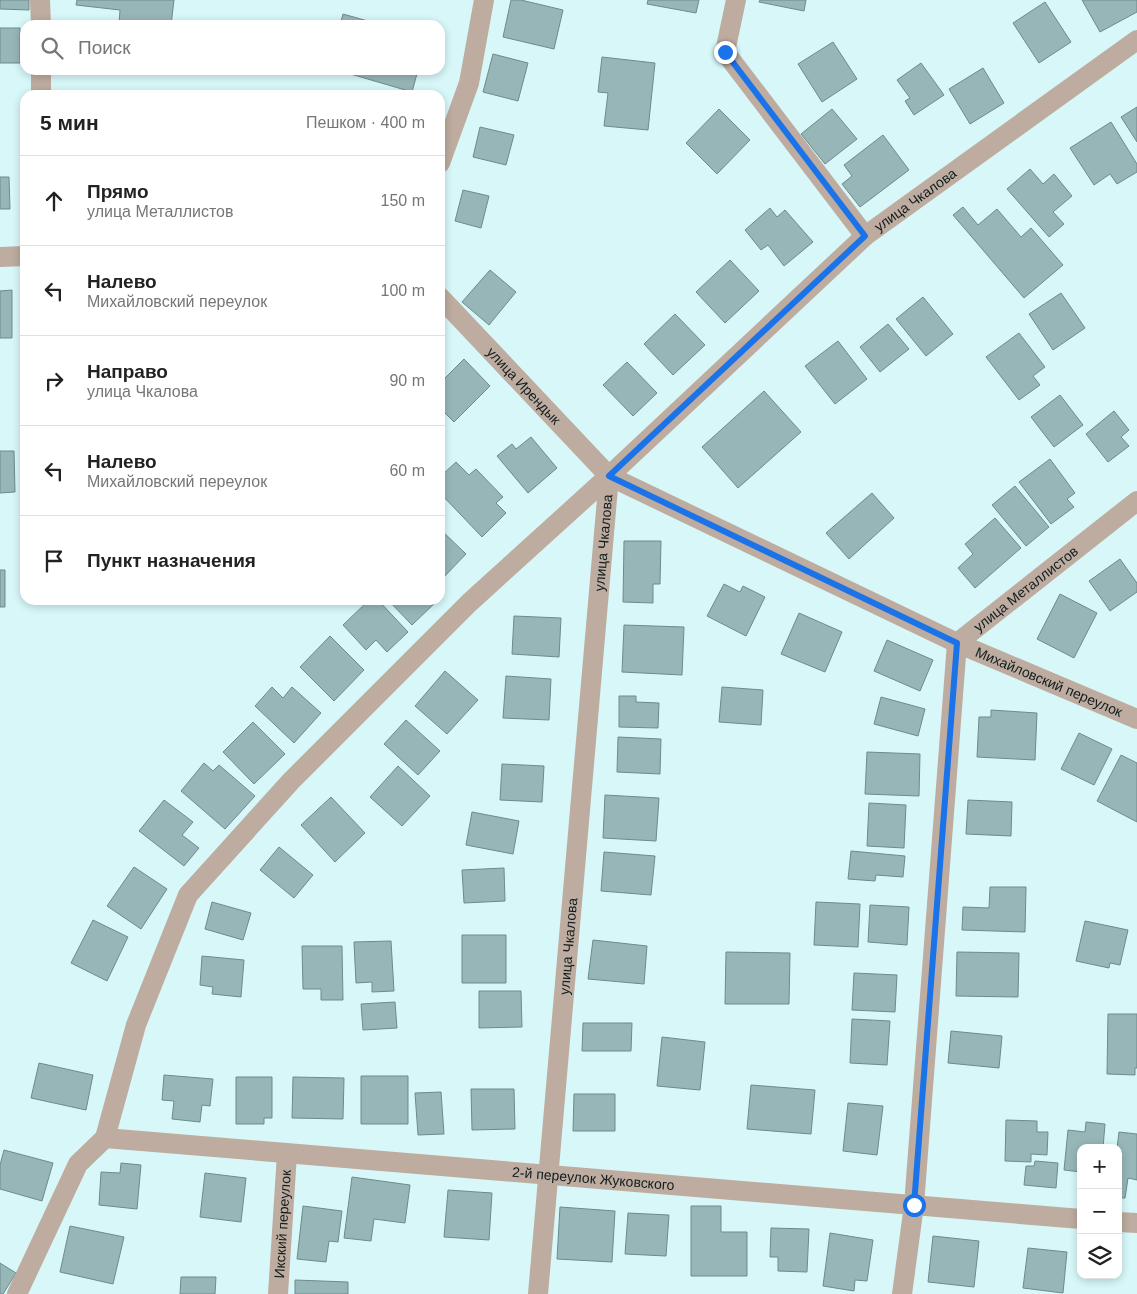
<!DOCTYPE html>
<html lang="ru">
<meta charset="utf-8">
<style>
body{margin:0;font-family:Helvetica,sans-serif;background:#f2f2f2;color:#222}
.controls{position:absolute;right:15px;bottom:15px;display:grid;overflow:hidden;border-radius:10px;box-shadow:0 2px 8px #0003}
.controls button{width:45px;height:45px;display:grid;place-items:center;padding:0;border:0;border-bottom:1px solid #e0e0e0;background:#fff;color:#222;font:25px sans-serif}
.stop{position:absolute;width:15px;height:15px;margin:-11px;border:4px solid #1a73e8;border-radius:50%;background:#fff}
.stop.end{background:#1a73e8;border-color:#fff;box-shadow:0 1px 5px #0008}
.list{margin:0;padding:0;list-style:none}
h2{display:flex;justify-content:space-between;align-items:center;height:65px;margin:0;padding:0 20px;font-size:21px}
h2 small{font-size:16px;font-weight:400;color:#767676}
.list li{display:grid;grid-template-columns:32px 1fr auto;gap:15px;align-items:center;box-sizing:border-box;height:90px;padding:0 20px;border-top:1px solid #e0e0e0}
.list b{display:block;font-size:19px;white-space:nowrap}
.list p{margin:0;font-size:16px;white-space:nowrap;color:#767676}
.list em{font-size:16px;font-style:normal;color:#767676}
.icon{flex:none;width:28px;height:28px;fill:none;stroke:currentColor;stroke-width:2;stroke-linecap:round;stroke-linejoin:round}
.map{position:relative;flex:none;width:1137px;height:1294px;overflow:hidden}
.search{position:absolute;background:#fff;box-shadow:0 2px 8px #0003;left:20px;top:20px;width:425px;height:55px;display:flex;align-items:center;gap:12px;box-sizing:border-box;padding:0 18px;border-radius:15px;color:#767676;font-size:19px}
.panel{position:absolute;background:#fff;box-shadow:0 2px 8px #0003;left:20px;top:90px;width:425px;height:515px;border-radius:15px}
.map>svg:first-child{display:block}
.building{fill:#97b6b8;stroke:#6d8b8d}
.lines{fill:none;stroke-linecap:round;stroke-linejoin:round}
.minor{stroke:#bdac9f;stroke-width:20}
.route{stroke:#1a73e8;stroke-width:6}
.labels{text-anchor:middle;stroke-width:4;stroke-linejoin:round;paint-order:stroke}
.street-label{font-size:14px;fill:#111d1e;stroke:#fff}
</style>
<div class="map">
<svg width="1137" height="1294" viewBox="0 0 1137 1294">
<rect width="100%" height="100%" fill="#d7f7f9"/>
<path class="building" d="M0 0H29V10L0 9Z
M77 0H174L171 25H119L120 10 76 5Z
M511 0H521L563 10 554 49 503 37Z
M648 0H699L696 13 647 4Z
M760 0H806L804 11 759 2Z
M1082 0H1137V12L1100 32Z
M1045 2 1071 42 1039 63 1013 23Z
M343 14 382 25H340Z
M0 28H20V63H0Z
M833 42 857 79 822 102 798 64Z
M493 54 528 63 518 101 483 92Z
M602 57 655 63 648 130 604 126 608 93 598 92Z
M921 63 944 95 914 115 905 101 910 98 897 80Z
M983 68 1004 103 970 124 949 89Z
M337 70H418L412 92Z
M1137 107V142L1121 117Z
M719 109 750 140 717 174 686 143Z
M832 109 857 139 825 164 801 134Z
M1111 122 1137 164V172L1117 184 1110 174 1094 185 1070 148Z
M480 127 514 135 506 165 473 157Z
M883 135 909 170 860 207 842 184 852 176 844 165Z
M1030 169 1043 184 1054 174 1072 196 1053 212 1064 224 1049 237 1007 189Z
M0 177H9L10 209H0Z
M463 190 489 196 481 228 455 221Z
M963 207 978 225 997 209 1021 237 1031 228 1063 265 1024 298 953 215Z
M770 208 777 217 785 210 813 242 784 266 768 245 761 250 745 230Z
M730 260 759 291 725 323 696 292Z
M490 270 516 292 489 325 462 302Z
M12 290V338H0V291Z
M1061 293 1085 328 1053 350 1029 314Z
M923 297 953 334 926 356 896 319Z
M675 314 705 345 673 375 644 344Z
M888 324 909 349 880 372 860 347Z
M1019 333 1045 367 1033 376 1040 385 1019 400 986 357Z
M838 341 867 379 835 404 805 366Z
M464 359 490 386 454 422 440 408V383Z
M627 362 657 393 633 416 603 385Z
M764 391 801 432 738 488 702 447Z
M1060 395 1083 425 1054 447 1031 417Z
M1114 411 1129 430 1121 437 1129 446 1108 462 1086 434Z
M531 437 557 468 528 493 497 456 512 444 516 449Z
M0 451H14L15 492 0 493Z
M1050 459 1075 493 1067 499 1074 507 1051 524 1019 482Z
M456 462 469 475 476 469 503 497 496 503 506 513 482 537 440 493V477Z
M1015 486 1049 527 1026 546 992 505Z
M872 493 894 518 849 559 826 533Z
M995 518 1021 548 975 588 958 568 973 554 965 544Z
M440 529 466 554 441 580 440 579Z
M624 541H661L660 584H653V603L623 602Z
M1120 559 1137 583V592L1110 611 1089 581Z
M0 570H5V607H0Z
M724 584 740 592 743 586 765 597 746 636 707 616Z
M1060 594 1097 613 1074 658 1037 639Z
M369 600H378L408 632 387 652 376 640 366 650 343 625Z
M388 600H438L412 625Z
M799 613 842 632 825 672 781 654Z
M514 616 561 618 559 657 512 654Z
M624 625 684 627 682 675 622 672Z
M330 636 364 670 334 701 300 667Z
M887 640 933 660 920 691 874 671Z
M445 671 478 700 447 734 415 706Z
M506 676 551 679 549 720 503 718Z
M272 687 283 698 292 687 321 713 294 743 255 706Z
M722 687 763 690 761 725 719 722Z
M619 696H636V702L659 703 658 728 619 727Z
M881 697 925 709 918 736 874 724Z
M991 710 1037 713 1035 760 977 757 979 717H991Z
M406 720 440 751 418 775 384 744Z
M253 722 285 754 254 784 223 752Z
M1079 733 1112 749 1094 785 1061 769Z
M618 737 661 739 660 774 617 772Z
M867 752 920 754 919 796 865 794Z
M1121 755 1137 763V822L1097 801Z
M204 763 213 771 219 765 255 796 225 829 181 791Z
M502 764 544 766 542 802 500 800Z
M398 766 430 796 402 826 370 797Z
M605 795 659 798 656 841 603 838Z
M331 797 365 833 335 862 301 825Z
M164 800 193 822 182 835 199 848 184 866 139 831Z
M968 800 1012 802 1011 836 966 834Z
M869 803 906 805 904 848 867 846Z
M472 812 519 821 513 854 466 845Z
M279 847 313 875 294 898 260 870Z
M851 851 905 856 903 877 876 875 875 881 848 879Z
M604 852 655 856 651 895 601 891Z
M134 867 167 889 141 929 107 906Z
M504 868 505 901 464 903 462 870Z
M990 887H1026L1025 932 962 930 963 907 989 908Z
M212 902 251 913 243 940 205 929Z
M816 902 860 904 858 947 814 945Z
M870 905 909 907 907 945 868 942Z
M93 920 128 937 107 981 71 963Z
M1085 921 1128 930 1120 965 1110 963 1109 968 1076 961Z
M462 935H506V983H462Z
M593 940 647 946 644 984 588 979Z
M391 941 394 991 372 992V982L356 983 354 942Z
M302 946H342L343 1000H321V989H303Z
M726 952 790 953 789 1004H725Z
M957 952 1019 953 1018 997 956 996Z
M202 956 244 960 241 997 212 994 213 987 200 985Z
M854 973 897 975 895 1012 852 1010Z
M479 991H521L522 1027 479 1028Z
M395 1002 397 1028 363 1030 361 1004Z
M1108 1014H1137V1068H1135V1075L1107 1074Z
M852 1019 890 1021 887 1065 850 1063Z
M583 1023H632L631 1051H582Z
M951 1031 1002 1036 999 1068 948 1063Z
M662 1037 705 1042 700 1090 657 1086Z
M39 1063 93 1075 86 1110 31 1098Z
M164 1075 213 1079 210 1106 202 1105 200 1122 172 1119 174 1101 162 1100Z
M361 1076H408V1124H361Z
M236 1077H272V1118H264V1124H236Z
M293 1077 344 1078 343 1119 292 1118Z
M751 1085 815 1090 811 1134 747 1129Z
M471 1089H514L515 1129 472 1130Z
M441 1092 444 1134 418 1135 415 1093Z
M574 1094H615V1131H573Z
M848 1103 883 1106 877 1155 843 1151Z
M1006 1120 1037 1121V1132H1048L1047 1155 1031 1154V1162L1005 1161Z
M1086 1122 1105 1124 1103 1148H1081V1172L1064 1170 1068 1130 1085 1132Z
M1119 1132 1137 1134V1180L1128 1178 1125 1198H1118V1148H1117Z
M4 1150 53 1163 42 1201 0 1189V1165Z
M1035 1161 1058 1163 1056 1188 1024 1185 1026 1166H1034Z
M121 1163 141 1165 137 1209 99 1205 101 1172 120 1173Z
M205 1173 246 1178 241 1222 200 1217Z
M352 1177 410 1185 405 1223 374 1219 371 1241 344 1238Z
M448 1190 492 1193 489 1240 444 1237Z
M303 1206 342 1211 338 1242 329 1241 326 1262 297 1259Z
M691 1206H721V1232H747V1276H691Z
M560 1207 615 1211 612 1262 557 1259Z
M628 1213 669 1215 666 1256 625 1254Z
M70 1226 124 1237 113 1284 60 1272Z
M771 1228 809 1229 807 1272 778 1271V1257H770Z
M830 1233 873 1240 867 1281 855 1280 854 1291 823 1286Z
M933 1236 979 1241 974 1287 928 1282Z
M1028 1248 1067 1252 1063 1293 1023 1288Z
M0 1263 16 1273 3 1294H0Z
M181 1277H216L215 1294H180Z
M295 1280 348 1282V1294H295Z"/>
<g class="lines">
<g class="minor">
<path d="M40 0 41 25"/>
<path d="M736 0 725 52 865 236"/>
<path d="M41 70V95"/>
<path d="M440 163 469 83 484 0"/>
<path d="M0 257 25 256"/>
<path id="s1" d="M440 297 609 476 957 643 1137 719"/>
<path id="s2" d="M105 1138 1081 1219"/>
<path d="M1118 1222 1137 1223"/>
<path d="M17 1294 78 1164 105 1138 136 1025 188 895 291 781 469 603 609 476"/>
<path id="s3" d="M278 1294 287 1154"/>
<path id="s4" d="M538 1294 609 476 865 236 1137 40"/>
<path id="s5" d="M902 1294 914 1205 957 643 1137 501"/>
</g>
</g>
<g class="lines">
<path class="route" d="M725 52 865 236 609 476 957 643 914 1205"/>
</g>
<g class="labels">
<g class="street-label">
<text dy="5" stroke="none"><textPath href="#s4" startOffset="1234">улица Чкалова</textPath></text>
<text dy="5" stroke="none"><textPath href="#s1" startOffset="122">улица Ирендык</textPath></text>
<text dy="5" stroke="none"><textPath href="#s4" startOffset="754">улица Чкалова</textPath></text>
<text dy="5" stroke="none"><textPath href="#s5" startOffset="741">улица Металлистов</textPath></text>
<text dy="5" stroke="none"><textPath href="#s1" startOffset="732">Михайловский переулок</textPath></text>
<text dy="5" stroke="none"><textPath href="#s4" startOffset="349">улица Чкалова</textPath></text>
<text dy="5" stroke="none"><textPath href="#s2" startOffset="490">2-й переулок Жуковского</textPath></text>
<text dy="5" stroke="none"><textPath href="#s3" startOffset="70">Икский переулок</textPath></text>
</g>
</g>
</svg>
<div class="controls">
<button>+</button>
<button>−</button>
<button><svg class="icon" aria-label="layers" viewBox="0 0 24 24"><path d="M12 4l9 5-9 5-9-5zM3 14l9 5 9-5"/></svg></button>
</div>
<div class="stop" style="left:914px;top:1205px"></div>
<div class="stop end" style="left:725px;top:52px"></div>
<div class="search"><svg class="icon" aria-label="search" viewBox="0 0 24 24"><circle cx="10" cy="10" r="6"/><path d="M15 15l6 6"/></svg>Поиск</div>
<section class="panel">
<h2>5 мин<small>Пешком · 400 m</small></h2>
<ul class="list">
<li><svg class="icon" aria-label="ahead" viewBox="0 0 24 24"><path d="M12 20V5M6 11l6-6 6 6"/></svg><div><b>Прямо</b><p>улица Металлистов</p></div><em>150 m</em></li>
<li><svg class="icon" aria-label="left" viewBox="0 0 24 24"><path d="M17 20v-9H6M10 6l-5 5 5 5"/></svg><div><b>Налево</b><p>Михайловский переулок</p></div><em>100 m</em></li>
<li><svg class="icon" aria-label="right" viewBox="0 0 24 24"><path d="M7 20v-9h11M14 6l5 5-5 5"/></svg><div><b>Направо</b><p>улица Чкалова</p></div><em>90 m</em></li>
<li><svg class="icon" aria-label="left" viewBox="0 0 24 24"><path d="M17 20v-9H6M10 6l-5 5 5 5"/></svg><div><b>Налево</b><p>Михайловский переулок</p></div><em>60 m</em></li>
<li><svg class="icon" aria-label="arrive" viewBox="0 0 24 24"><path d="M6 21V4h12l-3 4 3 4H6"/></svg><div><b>Пункт назначения</b></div></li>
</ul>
</section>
</div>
